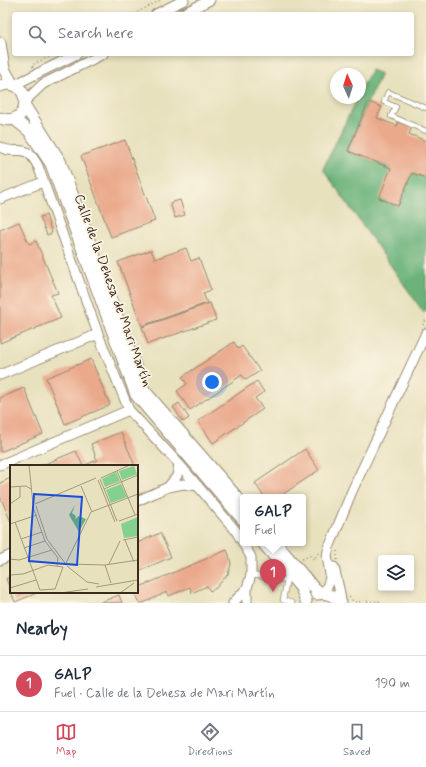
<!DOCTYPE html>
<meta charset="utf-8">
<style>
body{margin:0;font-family:Mynerve,sans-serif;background:#f6f6f7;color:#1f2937}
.controls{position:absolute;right:12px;bottom:12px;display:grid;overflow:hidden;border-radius:4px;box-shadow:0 2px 6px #0003}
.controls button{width:36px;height:36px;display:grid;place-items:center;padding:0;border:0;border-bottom:1px solid #e0e1e3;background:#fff;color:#1f2937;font:20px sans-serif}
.compass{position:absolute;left:330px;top:68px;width:36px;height:36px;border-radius:50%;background:#fff;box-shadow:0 2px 6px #0003;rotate:356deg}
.you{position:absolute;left:212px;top:382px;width:14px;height:14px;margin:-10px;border:3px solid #fff;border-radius:50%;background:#1a73e8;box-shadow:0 0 0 6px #1a73e833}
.badge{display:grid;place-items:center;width:26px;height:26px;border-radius:50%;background:#d1495b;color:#fff;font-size:13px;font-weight:700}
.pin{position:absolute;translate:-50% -33px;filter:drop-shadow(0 1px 2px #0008)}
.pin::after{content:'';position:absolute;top:21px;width:14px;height:12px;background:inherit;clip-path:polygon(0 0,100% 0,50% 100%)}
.popup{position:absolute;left:240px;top:494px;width:66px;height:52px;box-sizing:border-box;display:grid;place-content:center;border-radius:4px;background:#fff;filter:drop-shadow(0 1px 3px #0005);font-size:13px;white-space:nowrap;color:#747a83}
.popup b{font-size:15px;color:#1f2937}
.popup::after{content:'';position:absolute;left:50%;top:100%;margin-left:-8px;border:8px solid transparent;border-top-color:#fff}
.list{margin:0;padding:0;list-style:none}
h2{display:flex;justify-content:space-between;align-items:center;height:52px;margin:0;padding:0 16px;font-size:17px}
h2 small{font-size:13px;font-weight:400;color:#747a83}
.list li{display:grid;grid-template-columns:26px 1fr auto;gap:12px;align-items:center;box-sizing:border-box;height:56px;padding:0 16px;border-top:1px solid #e0e1e3}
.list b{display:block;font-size:15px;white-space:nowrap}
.list p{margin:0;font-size:13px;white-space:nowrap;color:#747a83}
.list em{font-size:13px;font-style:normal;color:#747a83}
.icon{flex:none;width:22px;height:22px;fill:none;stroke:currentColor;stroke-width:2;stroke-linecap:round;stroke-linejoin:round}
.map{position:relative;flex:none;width:426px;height:603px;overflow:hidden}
.search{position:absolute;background:#fff;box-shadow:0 2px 6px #0003;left:12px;right:12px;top:12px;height:44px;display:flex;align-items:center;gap:10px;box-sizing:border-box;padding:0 14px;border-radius:4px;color:#747a83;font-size:15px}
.sheet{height:108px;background:#fff}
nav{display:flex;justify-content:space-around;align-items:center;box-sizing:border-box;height:56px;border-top:1px solid #e0e1e3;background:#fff;font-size:11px;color:#747a83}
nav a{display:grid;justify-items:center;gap:2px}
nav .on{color:#d1495b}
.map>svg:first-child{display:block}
.forest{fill:#6ab27a;stroke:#526e4c}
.building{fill:#eaa98b}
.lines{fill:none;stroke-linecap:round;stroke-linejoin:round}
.service-casing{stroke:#92866e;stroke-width:6}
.minor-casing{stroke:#92866e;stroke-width:11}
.tertiary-casing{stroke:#92866e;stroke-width:13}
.path{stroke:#92866e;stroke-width:1.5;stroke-dasharray:1 3;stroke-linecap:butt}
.service{stroke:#fff;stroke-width:4.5}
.minor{stroke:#fff;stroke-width:9}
.tertiary{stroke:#fff;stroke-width:11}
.labels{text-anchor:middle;stroke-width:3.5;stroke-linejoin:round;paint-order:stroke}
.street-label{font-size:14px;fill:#3b2a1e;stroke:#fcf5e5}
.inset-road{fill:none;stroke:#a3987e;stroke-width:1}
.view{fill:#1d4ed8;fill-opacity:0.15;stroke:#1d4ed8;stroke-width:2}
.inset-edge{fill:none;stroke:#3b2a1e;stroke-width:2}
</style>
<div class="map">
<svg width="426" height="603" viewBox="0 0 426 603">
<rect width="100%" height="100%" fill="#fcf5e5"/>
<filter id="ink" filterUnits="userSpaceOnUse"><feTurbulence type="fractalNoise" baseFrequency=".025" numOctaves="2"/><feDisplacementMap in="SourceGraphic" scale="8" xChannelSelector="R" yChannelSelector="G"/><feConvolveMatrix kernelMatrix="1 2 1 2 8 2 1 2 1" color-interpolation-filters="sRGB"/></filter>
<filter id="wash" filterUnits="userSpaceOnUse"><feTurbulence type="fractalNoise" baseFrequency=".012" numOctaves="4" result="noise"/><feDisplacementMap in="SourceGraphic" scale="16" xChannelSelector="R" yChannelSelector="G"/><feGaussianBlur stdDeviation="0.9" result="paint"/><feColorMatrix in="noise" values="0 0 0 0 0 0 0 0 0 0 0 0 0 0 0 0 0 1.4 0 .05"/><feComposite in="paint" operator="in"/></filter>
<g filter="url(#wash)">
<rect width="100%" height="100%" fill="#e8e1be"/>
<path class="forest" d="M371 70 381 74 368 102 348 151 391 168 398 206 412 173 426 178V309L424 313 323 169 357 98H360V92Z"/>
<g id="blocks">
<path class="building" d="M368 102 382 107 377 118 397 126 398 122 412 127 409 134 426 141V178L412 173 398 206 379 198 391 168 348 151Z
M125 140 155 221 111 237 81 156Z
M180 200 185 215 175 218 170 203Z
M46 215 52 233 47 235 40 217Z
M19 222 29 244 36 241 58 293 51 295 61 318 0 343V230Z
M186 248 191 261 199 258 211 290 203 293 207 303 142 326 118 262 151 250 155 259Z
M210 303 216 320 148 344 142 327Z
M234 342 238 349 242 346 260 371 246 380 242 375 190 410 177 391 187 384 182 377Z
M91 359 110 405 65 424 46 378Z
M257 381 264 392 255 398 263 409 213 443 198 421Z
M24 388 43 434 0 452V398Z
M179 403 189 418 183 422 173 407Z
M121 432 135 466H40L76 451 83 466 97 460 91 444Z
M305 449 319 470 279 497H264L255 483Z
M11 478V522L0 496V483Z
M160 533 171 557 137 572V543Z
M227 550 229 555 231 564 228 574 216 588 210 591 207 586 192 593 190 587 169 596 167 592 143 603H139L134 592H137V588Z
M11 577V592H39L15 602 6 579Z
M119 595 122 603H99Z"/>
</g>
</g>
<g filter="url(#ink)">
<use href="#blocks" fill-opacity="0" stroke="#92866e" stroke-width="1"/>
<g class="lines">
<g class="service-casing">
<path id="service" d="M426 108 388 92 384 102 396 107 391 116 426 131
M288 574 283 600 292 603
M251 575 287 580"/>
</g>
<g class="minor-casing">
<path id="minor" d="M156 14 184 0
M182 14 210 0
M14 85 77 54
M26 100 43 84 103 54
M0 147C18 157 24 140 38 166L98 334 129 410 179 464 236 531 251 557V575L247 588V603
M0 199 43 182
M0 375 98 334
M0 465 129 410
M168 487 177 476 179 464
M137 501 168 487 184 484 198 486
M0 560 11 555
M334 567 340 593 341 602
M324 593C327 587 330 582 330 575 329 562 324 556 331 543L352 491 426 333
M233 603 247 588"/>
</g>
<g class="tertiary-casing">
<path id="tertiary" d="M0 43 4 69 13 85
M0 86C33 74 33 130 0 118
M25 106 60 161 144 390 243 504
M14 119 29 131 51 164 136 395 243 520
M263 543 301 588 306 601
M276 543 313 587 321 593
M316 594C327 592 334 595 341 603"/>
</g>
<path class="path" d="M134 14 161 0
M33 67 32 65 55 54
M423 325 426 320
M302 559 310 556 314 559 319 552
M337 560V550
M349 597 354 602 379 601V603"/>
<use href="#service" class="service"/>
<use href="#minor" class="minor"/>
<use href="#tertiary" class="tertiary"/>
</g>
</g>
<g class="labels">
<g class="street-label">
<text transform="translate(114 290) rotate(70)" y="5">Calle de la Dehesa de Mari Martín</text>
</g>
</g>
<g transform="translate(10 465)">
<rect width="128" height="128" fill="#e8e1be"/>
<path d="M124 1 127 9 112 15 109 6ZM106 7 110 16 95 22 92 14ZM111 19 117 32 101 38 96 25ZM128 52V71L114 73 111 59Z" fill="#83d08f"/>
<path d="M65 40 62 48 66 51 65 54 69 51 76 54 69 67 59 50Z" fill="#6ab27a"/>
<path class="inset-road" d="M19 0 23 39M107 6 125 50M91 13 120 0M90 14 107 56M88 15 105 57M71 21 82 47M0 22 16 21 21 24M94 24 128 10M0 39 10 32V22M25 39 86 13M26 41 37 74 55 98M23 42 35 76 48 93 47 101M109 56 128 49M5 57 30 125 45 124 53 102M0 59 27 50M11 74 32 67M113 75 128 72M115 75 124 97M14 83 35 76M0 94 9 95 42 85M56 98 81 47 128 29M57 99 95 100 128 95M99 99 110 76M95 100 101 118M57 101 77 117M0 110 13 109 38 100 53 102M77 117 89 119M86 122 128 115M0 123 26 115M50 128 78 124M110 128 124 118"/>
<path class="view" d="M24 29 72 32 67 100 19 96Z"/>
<rect width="128" height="128" class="inset-edge"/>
</g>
</svg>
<div class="controls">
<button><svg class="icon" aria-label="layers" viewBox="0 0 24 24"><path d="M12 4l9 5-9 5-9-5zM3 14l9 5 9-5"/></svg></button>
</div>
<svg class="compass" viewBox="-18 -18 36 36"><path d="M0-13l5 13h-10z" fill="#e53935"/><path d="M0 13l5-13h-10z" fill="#747a83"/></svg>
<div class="you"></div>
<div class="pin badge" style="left:273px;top:592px">1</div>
<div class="popup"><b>GALP</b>Fuel</div>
<div class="search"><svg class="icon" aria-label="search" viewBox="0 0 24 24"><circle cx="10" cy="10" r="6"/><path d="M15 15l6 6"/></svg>Search here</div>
</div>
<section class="sheet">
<h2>Nearby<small></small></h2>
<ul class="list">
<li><span class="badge">1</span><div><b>GALP</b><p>Fuel · Calle de la Dehesa de Mari Martín</p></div><em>190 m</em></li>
</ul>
</section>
<nav>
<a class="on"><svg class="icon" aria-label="map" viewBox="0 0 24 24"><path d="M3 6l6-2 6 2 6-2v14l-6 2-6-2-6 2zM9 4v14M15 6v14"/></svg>Map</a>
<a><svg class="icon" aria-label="directions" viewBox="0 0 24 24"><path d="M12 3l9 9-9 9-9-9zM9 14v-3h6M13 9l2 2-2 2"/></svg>Directions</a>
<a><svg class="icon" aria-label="saved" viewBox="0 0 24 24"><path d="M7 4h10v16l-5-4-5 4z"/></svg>Saved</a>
</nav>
